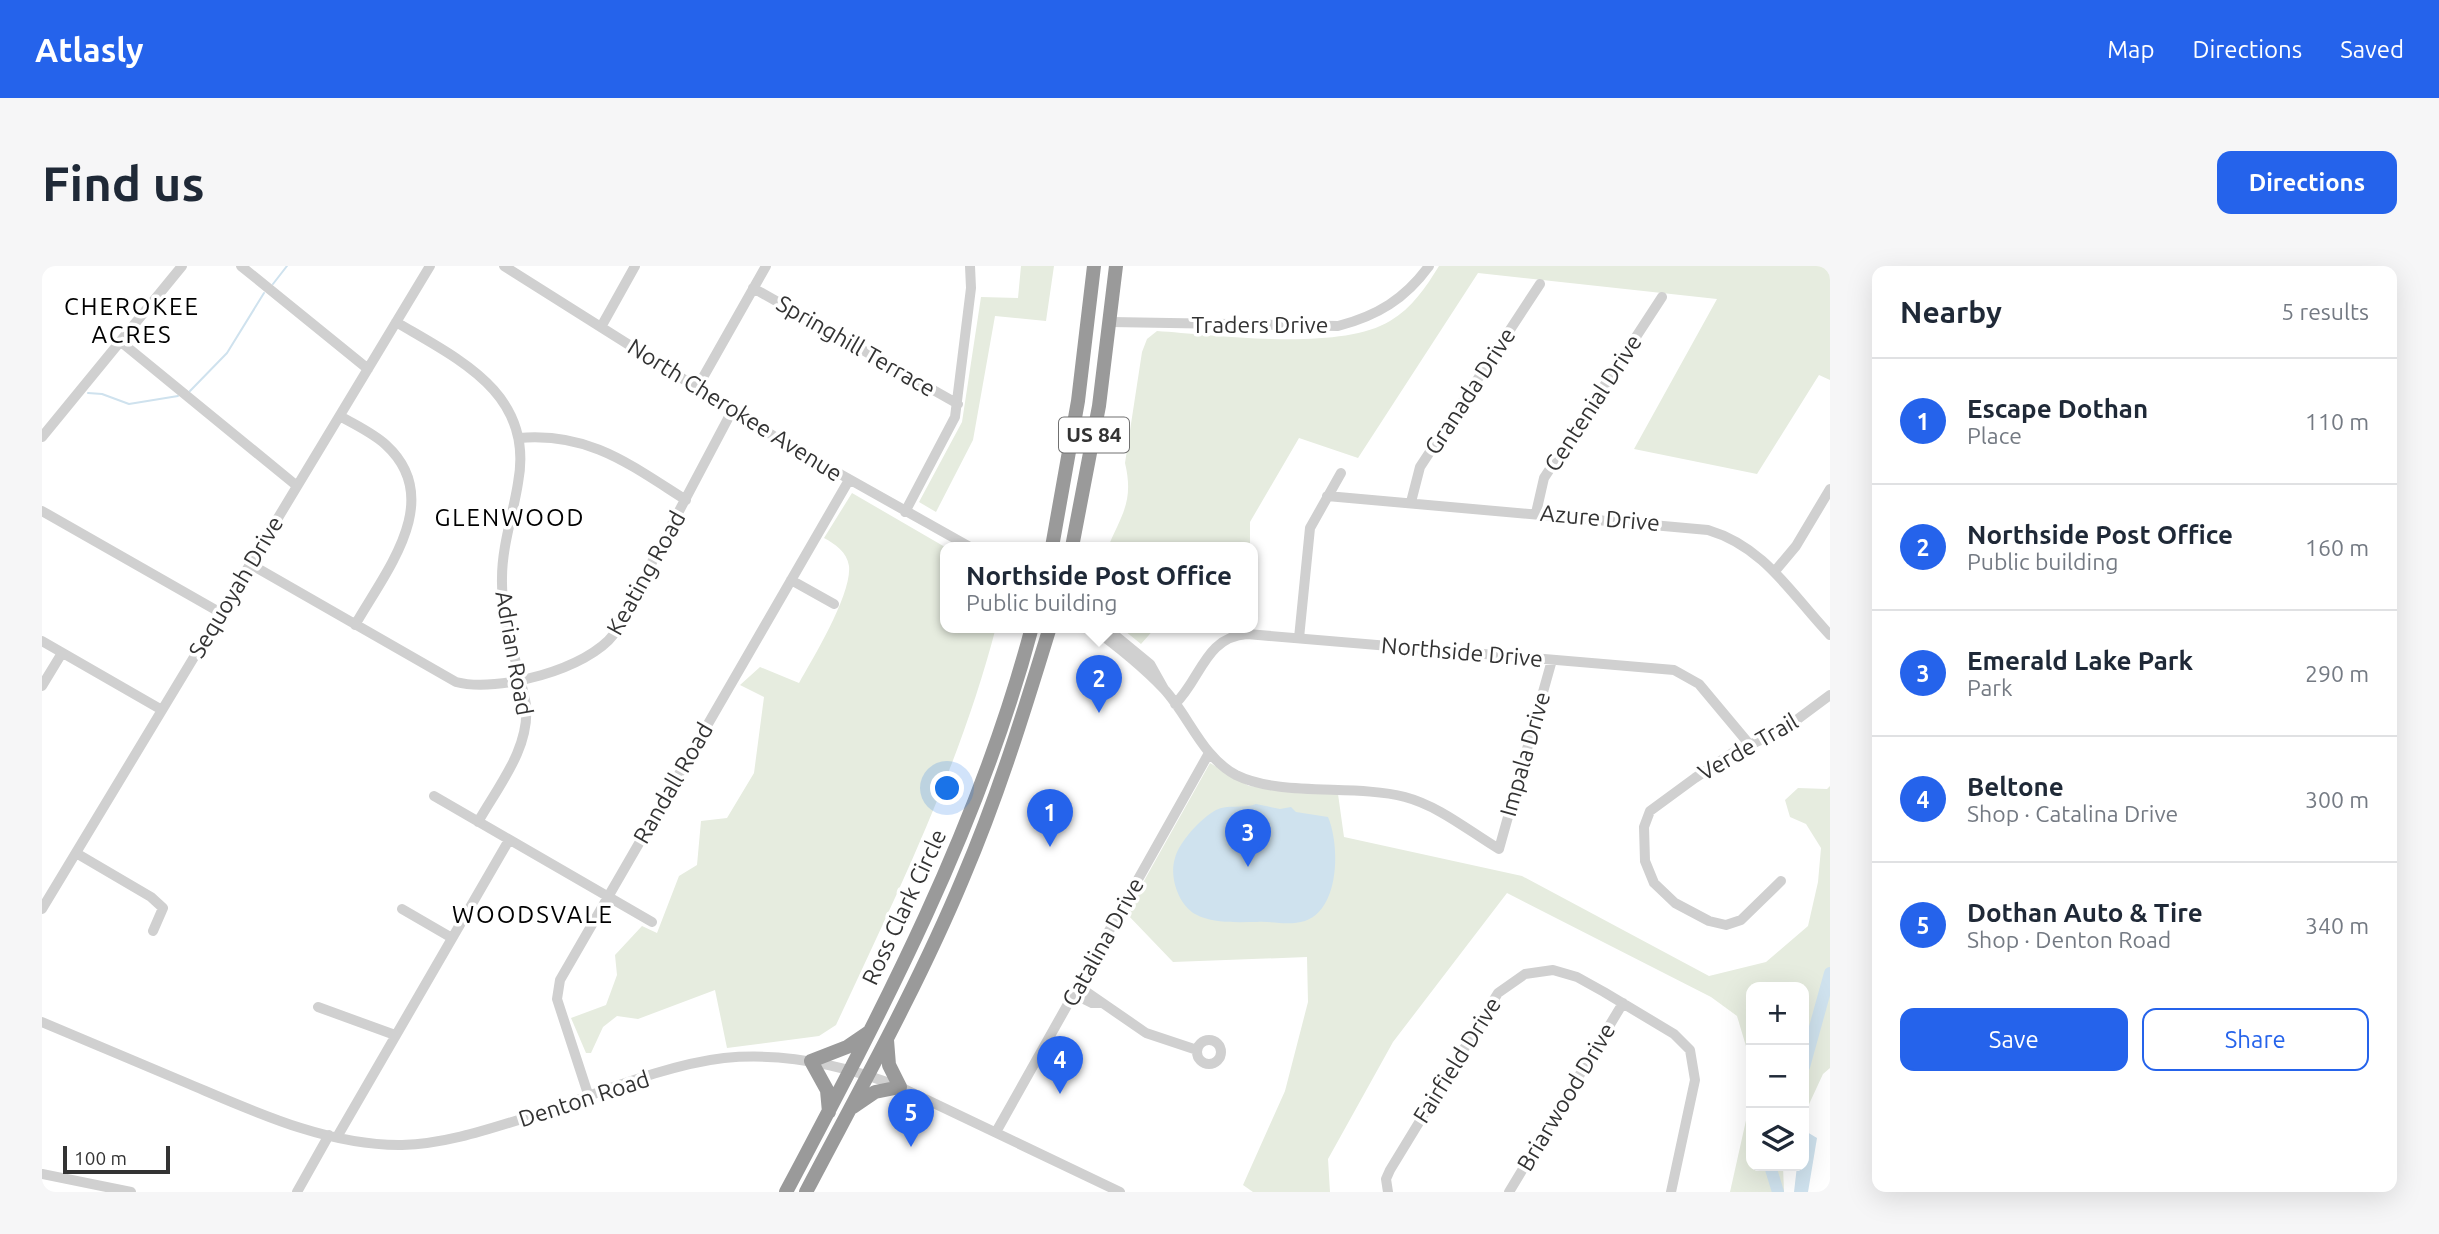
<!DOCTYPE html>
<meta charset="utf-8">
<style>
body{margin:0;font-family:Ubuntu,sans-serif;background:#f6f6f7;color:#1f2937}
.controls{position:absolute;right:21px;bottom:21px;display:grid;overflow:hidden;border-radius:14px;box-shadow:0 7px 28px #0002}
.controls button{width:63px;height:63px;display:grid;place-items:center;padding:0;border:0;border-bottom:2px solid #e0e1e3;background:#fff;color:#1f2937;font:35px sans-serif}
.scale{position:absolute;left:21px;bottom:18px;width:107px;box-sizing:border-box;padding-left:7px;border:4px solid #333;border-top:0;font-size:19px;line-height:24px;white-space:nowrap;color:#333;-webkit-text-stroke:5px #fff;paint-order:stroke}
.you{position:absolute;left:906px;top:523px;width:24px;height:24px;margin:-18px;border:5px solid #fff;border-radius:50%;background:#1a73e8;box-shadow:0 0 0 10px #1a73e833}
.badge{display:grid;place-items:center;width:46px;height:46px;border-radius:50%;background:#2563eb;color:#fff;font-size:23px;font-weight:700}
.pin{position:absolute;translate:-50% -58px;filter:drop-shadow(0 2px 4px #0008)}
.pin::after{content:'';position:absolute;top:37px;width:24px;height:21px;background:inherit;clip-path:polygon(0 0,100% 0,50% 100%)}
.popup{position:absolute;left:898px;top:276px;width:318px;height:91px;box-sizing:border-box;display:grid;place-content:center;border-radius:14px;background:#fff;filter:drop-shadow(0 2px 5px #0005);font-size:23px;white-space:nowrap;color:#747a83}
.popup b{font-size:26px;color:#1f2937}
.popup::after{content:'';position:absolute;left:50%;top:100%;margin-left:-14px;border:14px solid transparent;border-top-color:#fff}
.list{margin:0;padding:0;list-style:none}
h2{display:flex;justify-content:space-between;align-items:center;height:91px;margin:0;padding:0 28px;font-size:30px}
h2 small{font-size:23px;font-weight:400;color:#747a83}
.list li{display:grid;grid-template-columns:46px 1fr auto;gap:21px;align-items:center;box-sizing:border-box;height:126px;padding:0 28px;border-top:2px solid #e0e1e3}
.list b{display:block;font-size:26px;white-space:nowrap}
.list p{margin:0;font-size:23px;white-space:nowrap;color:#747a83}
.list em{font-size:23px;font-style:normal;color:#747a83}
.actions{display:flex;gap:14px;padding:21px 28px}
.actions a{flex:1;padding:16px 0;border:2px solid #2563eb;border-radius:14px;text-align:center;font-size:24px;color:#2563eb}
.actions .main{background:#2563eb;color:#fff}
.icon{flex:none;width:38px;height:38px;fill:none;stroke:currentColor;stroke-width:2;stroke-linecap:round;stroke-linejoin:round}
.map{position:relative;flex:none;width:1788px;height:926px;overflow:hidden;border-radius:14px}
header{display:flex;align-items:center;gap:42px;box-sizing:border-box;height:98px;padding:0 35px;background:#2563eb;color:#fff}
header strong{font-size:33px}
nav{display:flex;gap:38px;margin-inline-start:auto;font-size:24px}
.intro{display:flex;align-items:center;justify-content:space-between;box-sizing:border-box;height:168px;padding:0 42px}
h1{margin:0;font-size:49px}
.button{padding:18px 32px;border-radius:14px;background:#2563eb;color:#fff;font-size:24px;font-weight:700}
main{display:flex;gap:42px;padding:0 42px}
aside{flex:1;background:#fff;border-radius:14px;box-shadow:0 7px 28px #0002}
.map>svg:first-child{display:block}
.green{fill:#e6ecdf}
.water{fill:#cfe2ee}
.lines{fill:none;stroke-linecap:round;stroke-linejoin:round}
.stream{stroke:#cfe2ee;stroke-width:2}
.river{stroke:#cfe2ee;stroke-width:12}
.minor{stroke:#d0d0d0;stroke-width:10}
.highway{stroke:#9a9a9a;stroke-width:14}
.labels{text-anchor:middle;stroke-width:7;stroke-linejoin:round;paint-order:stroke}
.shield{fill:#fff;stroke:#707070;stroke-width:2}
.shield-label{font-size:21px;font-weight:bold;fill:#333}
.street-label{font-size:23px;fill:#333;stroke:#fff}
.neighbourhood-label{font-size:24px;letter-spacing:2px;fill:#000;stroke:#fff}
</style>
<header>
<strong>Atlasly</strong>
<nav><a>Map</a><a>Directions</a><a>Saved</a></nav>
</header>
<div class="intro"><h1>Find us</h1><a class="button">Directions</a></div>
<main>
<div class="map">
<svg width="1788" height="926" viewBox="0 0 1788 926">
<rect width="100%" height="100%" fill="#fff"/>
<path class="green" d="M979 0H1012L1004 55 953 50 931 174 894 246 877 236 920 156 939 31 976 32Z
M1397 0H1788V114L1777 109 1715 208 1592 183 1675 33 1436 7 1316 192 1257 172 1208 256V281H1066C1080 248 1092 235 1083 197L1100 86 1105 73 1115 65C1174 69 1297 86 1348 55 1370 42 1384 21 1397 0Z
M810 227 903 281V361H954C918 500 854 630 794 759L777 770 685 782 673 724 596 753 575 750 561 761 549 787H544L529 752 564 739 575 709 573 689 600 660 615 667 637 610 655 599 659 555 685 552 712 507 722 431 698 419 718 401 757 417C771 392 810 328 807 300 805 286 793 278 782 272Z
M1078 361H1114L1099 378Z
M1168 497 1207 520 1296 528 1302 571 1480 610 1667 710 1724 696 1766 660 1776 616 1779 582 1764 558 1748 551 1743 534 1756 522 1785 523 1788 520V802L1781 808 1762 849V721H1709V797L1695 750 1669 731 1465 627 1351 776 1286 893 1288 926H1211L1201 919 1243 825 1266 736 1265 691 1131 696 1084 647Z
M1709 832V900H1741L1742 926H1688Z"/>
<path class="water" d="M1214 538 1238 543 1249 541 1254 546 1286 551C1298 579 1298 643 1263 655 1246 660 1232 655 1215 656 1196 656 1171 658 1153 648 1136 638 1127 610 1133 592 1137 576 1159 552 1174 544 1185 538 1202 543 1214 538Z
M1765 866 1775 872 1766 926H1752L1755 900H1762V867Z"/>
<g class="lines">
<path class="stream" d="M231 18 245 0
M148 125 185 87 222 27
M46 127 60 128 87 138 136 130"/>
<path class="river" d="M1762 801 1788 707
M1728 900 1736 926"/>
<path class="minor" d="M199 0 326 103
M462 0 741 176 928 281
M711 22 916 138
M354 56C418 94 493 128 476 217 471 249 460 280 460 312 459 355 476 397 484 439 488 482 457 519 436 556
M1069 56 1296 60C1335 50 1363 33 1387 0
M559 61 593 0
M79 76 255 220
M655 122 724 0
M298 150C313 159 331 167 344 179 404 234 343 306 313 359
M0 171 140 0
M477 172C547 166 587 198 644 234
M1285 230 1666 264C1723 281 1749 328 1788 369
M1369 236 1378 201 1498 18
M0 245 179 347
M863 246 913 151 929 22 928 0
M1494 247 1502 212 1620 31
M208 298 414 416C456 427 546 403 572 368L690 145
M1733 305 1754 280 1788 223
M749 314 792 338
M1049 361C1075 380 1100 400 1122 423 1147 450 1160 491 1194 509 1238 531 1313 518 1363 531 1397 540 1427 565 1457 583L1510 394
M1063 361 1108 398 1122 423
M1257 372 1268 262 1299 207
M0 375 120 444
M0 420 20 387
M1133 438C1159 413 1163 371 1205 368L1632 404 1657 418 1708 479
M392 530 610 656
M34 587 109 631 121 642 111 665
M1739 615 1699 654 1684 659 1667 655 1633 637 1612 617 1603 595 1602 561 1608 545 1653 512 1692 486 1741 464 1788 429
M0 643 388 0
M360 643 410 672
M1036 720 1104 767 1155 784
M1032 728 1050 737H1059
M276 741 353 769
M0 756C49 777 98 797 147 818 213 846 286 880 360 879 404 878 447 863 489 850 548 831 621 799 682 792 742 786 802 799 858 821L1078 926
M1155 786a12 12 0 1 1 24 0a12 12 0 1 1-24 0Z
M547 831 515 733 518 714 807 214
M954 866 1167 487
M295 871 467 574
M0 908 89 926
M255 926 287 869
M1346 926 1344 913 1348 904 1456 727 1483 708 1511 704 1535 711 1562 726 1632 768 1648 784 1653 814 1629 926
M1467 926 1581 737"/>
<path class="highway" d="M1010 281 1036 135 1052 0
M1030 281 1057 140 1074 0
M811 841 833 826 858 821 847 799 845 774
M787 846 785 824 769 795 805 781 827 766
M744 926C841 743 937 562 990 361
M764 926C818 823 876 720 921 612 956 530 982 446 1008 361"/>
</g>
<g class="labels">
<rect class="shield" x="1017" y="151.5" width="70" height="35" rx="5"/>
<g class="shield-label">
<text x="1052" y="176">US 84</text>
</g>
<g class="street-label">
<text x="1218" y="67">Traders Drive</text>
<text transform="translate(814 80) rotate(30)" y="8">Springhill Terrace</text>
<text transform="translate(1428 125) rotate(-57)" y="8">Granada Drive</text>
<text transform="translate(1551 137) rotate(-57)" y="8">Centenial Drive</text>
<text transform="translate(693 144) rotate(32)" y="8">North Cherokee Avenue</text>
<text transform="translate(1558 252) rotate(5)" y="8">Azure Drive</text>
<text transform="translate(604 307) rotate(-61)" y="8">Keating Road</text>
<text transform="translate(194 321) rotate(-59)" y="8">Sequoyah Drive</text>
<text transform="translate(1420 386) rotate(5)" y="8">Northside Drive</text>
<text transform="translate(472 387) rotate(80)" y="8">Adrian Road</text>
<text transform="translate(1706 481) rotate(-30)" y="8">Verde Trail</text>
<text transform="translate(1483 488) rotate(-74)" y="8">Impala Drive</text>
<text transform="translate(631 517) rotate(-60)" y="8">Randall Road</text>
<text transform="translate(862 641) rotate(-65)" y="8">Ross Clark Circle</text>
<text transform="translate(1061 676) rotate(-61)" y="8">Catalina Drive</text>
<text transform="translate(1415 794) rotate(-58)" y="8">Fairfield Drive</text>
<text transform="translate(1524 831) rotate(-59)" y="8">Briarwood Drive</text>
<text transform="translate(542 833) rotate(-18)" y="8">Denton Road</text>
</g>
<g class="neighbourhood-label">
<text x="90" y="49">CHEROKEE<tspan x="90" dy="28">ACRES</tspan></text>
<text x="468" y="260">GLENWOOD</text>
<text x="491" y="657">WOODSVALE</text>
</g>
</g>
</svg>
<div class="controls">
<button>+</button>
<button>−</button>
<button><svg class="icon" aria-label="layers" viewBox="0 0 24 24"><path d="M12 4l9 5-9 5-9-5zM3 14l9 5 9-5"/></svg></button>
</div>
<div class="scale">100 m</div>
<div class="you"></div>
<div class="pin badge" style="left:1008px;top:581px">1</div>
<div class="pin badge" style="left:1057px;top:447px">2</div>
<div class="popup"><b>Northside Post Office</b>Public building</div>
<div class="pin badge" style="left:1206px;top:601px">3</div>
<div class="pin badge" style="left:1018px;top:828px">4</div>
<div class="pin badge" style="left:869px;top:881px">5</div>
</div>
<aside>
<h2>Nearby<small>5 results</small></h2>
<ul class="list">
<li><span class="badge">1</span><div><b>Escape Dothan</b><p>Place</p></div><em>110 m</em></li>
<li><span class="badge">2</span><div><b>Northside Post Office</b><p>Public building</p></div><em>160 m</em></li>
<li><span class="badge">3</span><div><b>Emerald Lake Park</b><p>Park</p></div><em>290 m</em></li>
<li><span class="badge">4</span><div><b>Beltone</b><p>Shop · Catalina Drive</p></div><em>300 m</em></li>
<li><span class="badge">5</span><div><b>Dothan Auto &amp; Tire</b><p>Shop · Denton Road</p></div><em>340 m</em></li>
</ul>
<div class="actions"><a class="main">Save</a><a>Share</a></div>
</aside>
</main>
